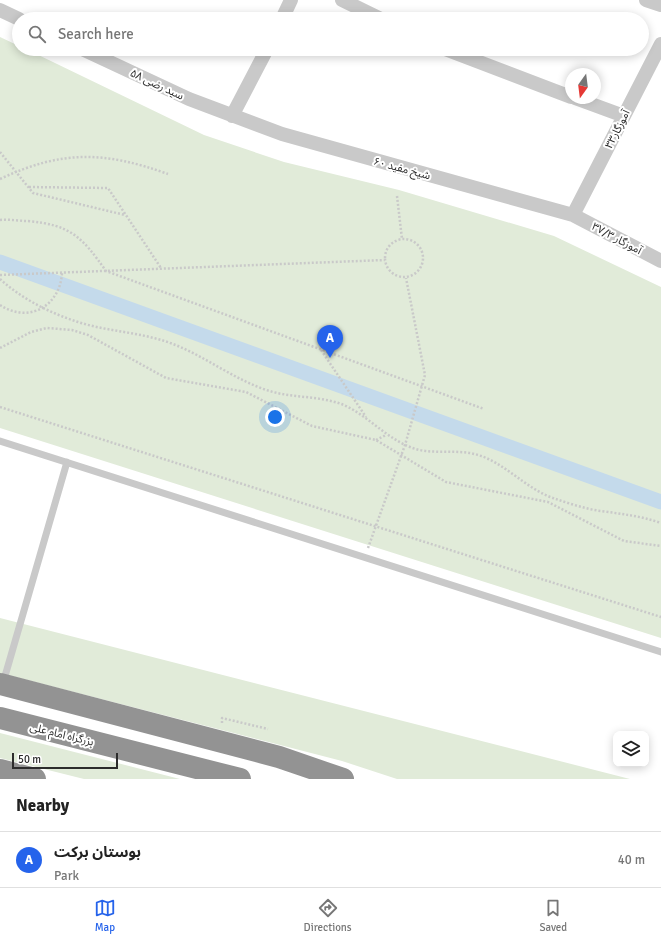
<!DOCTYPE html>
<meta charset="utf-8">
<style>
body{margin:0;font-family:Signika,"Noto Sans Arabic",sans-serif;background:#f6f6f6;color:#222}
.controls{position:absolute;right:12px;bottom:12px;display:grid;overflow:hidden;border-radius:8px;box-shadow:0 2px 10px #0003}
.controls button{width:36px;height:36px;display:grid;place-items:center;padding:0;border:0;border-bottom:1px solid #e0e0e0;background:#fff;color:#222;font:20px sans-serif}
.compass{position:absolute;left:565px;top:68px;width:36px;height:36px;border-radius:50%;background:#fff;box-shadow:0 2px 10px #0003;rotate:194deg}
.scale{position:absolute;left:12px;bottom:10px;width:106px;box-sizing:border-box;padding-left:4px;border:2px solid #2c2c2c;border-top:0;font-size:11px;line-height:14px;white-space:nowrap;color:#2c2c2c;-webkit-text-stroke:3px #fff;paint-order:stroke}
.you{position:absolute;left:275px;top:417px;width:14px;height:14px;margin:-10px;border:3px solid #fff;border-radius:50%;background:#1a73e8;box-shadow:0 0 0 6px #1a73e833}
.badge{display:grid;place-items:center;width:26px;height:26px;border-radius:50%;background:#2563eb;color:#fff;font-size:13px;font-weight:700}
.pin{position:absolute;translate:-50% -33px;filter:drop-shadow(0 1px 2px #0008)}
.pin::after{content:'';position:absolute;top:21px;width:14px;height:12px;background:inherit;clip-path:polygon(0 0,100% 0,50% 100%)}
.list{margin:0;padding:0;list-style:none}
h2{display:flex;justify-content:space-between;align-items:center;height:52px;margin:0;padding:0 16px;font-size:17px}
h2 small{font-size:13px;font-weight:400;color:#767676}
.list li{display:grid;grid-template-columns:26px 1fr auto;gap:12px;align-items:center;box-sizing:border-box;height:56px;padding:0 16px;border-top:1px solid #e0e0e0}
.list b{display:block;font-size:15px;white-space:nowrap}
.list p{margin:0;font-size:13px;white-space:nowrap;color:#767676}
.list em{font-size:13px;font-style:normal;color:#767676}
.icon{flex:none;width:22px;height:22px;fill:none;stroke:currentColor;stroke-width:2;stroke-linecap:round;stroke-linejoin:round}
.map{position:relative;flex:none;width:661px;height:779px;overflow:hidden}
.search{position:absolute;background:#fff;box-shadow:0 2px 10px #0003;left:12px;right:12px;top:12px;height:44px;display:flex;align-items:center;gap:10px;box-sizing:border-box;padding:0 14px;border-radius:22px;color:#767676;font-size:15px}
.sheet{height:108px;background:#fff}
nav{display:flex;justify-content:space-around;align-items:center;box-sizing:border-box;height:56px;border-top:1px solid #e0e0e0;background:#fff;font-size:11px;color:#767676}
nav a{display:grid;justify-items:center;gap:2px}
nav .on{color:#2563eb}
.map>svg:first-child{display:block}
.green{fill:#e1ebd9}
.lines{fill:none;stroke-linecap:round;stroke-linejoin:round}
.canal{stroke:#c4daeb;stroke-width:15}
.path{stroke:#c9c9c9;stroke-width:2.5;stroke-dasharray:2 2;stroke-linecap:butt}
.lane{stroke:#c9c9c9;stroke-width:7}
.street{stroke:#c9c9c9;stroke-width:14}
.highway{stroke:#939393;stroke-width:22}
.labels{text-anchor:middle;stroke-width:4;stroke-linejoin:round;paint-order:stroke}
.street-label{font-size:11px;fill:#2c2c2c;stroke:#fff}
</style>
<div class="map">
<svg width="661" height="779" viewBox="0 0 661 779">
<rect width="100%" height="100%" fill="#fff"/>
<path class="green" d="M0 37 19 46V49H26L204 135 284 162 399 190 554 236 661 287V638L0 428Z
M0 618 630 779H397L342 761 0 673Z
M0 733 180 779H84L0 758Z"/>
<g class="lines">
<path class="canal" d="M0 262 661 502"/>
<path class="path" d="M0 152 33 193 125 215
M0 179C62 150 104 151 168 174
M29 187 108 188 161 268
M397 196 402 239
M0 220C9 219 19 221 28 221 71 225 82 237 106 271L484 409
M385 258a19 19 0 1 1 38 0a19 19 0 1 1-38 0Z
M0 275 385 260
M0 279C22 299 50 313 78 322 109 332 142 332 173 344 207 357 237 382 273 392 296 398 321 396 344 405 368 416 385 437 410 447 431 456 456 448 478 455 505 463 525 488 553 498 568 503 585 509 601 511 622 514 641 516 661 523
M0 305C29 324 60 306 62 273
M0 348 31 332 47 328 72 330 88 335 166 378 246 392 312 426 376 440 446 482 548 502 624 541 661 546
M321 350 366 417
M0 407 661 617
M376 440 386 435
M368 548 405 445 425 375 406 278
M222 723V718L268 729"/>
<path class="lane" d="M0 441 661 652
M3 683 67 462"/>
<path class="street" d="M342 0 381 19
M646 0 661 5
M0 10 19 19
M282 19 291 0
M82 49 189 99 282 134 573 215 661 261
M445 49 571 97
M575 98 624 116
M232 116 267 49
M573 215 661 44"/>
<path class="highway" d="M0 684 279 757 343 779
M0 718 240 779
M0 770 35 779"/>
</g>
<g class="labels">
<g class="street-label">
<text transform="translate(157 84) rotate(25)" y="4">سید رضی ۵۸</text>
<text transform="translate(617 129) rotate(-63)" y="4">آموزگار۳۳</text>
<text transform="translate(402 168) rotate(15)" y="4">شیخ مفید ۶۰</text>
<text transform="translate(617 238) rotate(28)" y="4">آموزگار ۳۷/۳</text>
<text transform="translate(62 734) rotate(14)" y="4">بزرگراه امام علی</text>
</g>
</g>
</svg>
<div class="controls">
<button><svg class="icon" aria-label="layers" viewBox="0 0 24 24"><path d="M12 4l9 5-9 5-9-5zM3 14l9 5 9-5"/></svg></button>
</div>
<svg class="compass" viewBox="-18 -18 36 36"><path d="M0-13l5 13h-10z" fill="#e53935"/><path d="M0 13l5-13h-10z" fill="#767676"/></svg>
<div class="scale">50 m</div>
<div class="you"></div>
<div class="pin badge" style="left:330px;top:358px">A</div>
<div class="search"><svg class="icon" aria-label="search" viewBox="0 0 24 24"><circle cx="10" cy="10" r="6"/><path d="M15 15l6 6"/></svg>Search here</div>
</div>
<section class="sheet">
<h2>Nearby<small></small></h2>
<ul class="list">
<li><span class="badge">A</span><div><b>بوستان برکت</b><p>Park</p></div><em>40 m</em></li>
</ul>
</section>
<nav>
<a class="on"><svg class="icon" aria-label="map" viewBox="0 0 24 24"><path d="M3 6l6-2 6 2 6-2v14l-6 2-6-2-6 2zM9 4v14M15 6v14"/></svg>Map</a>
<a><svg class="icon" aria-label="directions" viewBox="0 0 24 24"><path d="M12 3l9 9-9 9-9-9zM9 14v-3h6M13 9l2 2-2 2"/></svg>Directions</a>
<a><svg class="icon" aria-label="saved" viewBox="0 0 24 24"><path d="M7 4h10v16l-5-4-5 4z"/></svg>Saved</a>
</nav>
